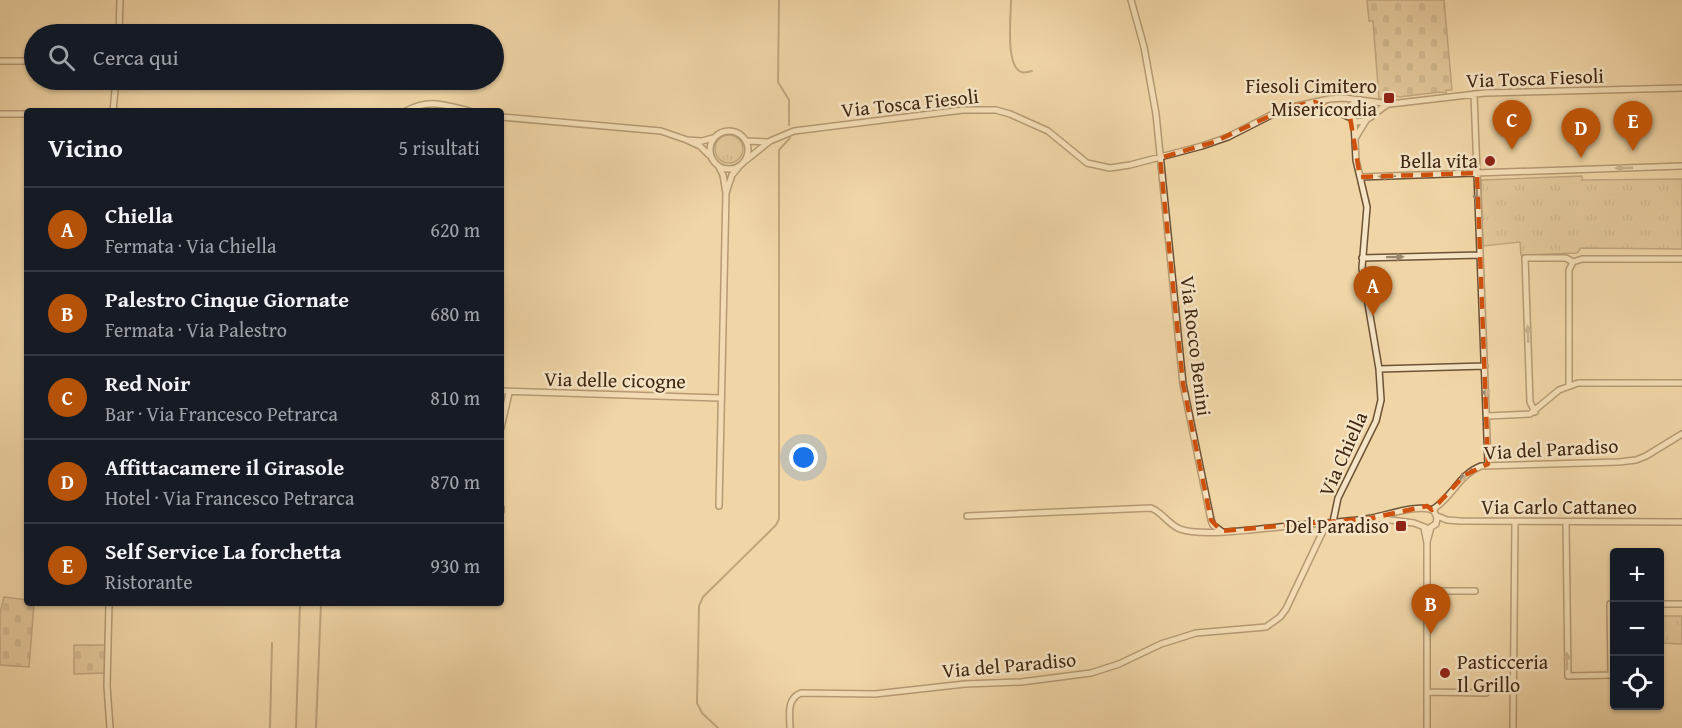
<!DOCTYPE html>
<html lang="it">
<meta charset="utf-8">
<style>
body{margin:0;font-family:"Gentium Book Plus",serif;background:#242831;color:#f1f3f6}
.controls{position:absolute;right:18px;bottom:18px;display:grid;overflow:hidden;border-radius:6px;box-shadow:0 2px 4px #0004}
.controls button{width:54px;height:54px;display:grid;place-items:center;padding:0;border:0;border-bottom:2px solid #363941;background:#171b24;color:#f1f3f6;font:30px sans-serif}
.you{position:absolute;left:804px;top:458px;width:21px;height:21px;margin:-15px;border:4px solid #fff;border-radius:50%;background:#1a73e8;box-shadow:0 0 0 9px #1a73e833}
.badge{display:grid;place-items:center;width:39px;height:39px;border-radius:50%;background:#b45309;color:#fff;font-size:20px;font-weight:700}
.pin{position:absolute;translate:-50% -50px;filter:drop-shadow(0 2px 3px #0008)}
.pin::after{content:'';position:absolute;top:32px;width:21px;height:18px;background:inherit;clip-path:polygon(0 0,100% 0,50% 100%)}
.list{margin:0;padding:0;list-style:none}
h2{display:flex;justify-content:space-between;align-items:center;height:78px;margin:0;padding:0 24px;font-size:26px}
h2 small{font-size:20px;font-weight:400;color:#9ea1a6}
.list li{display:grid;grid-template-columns:39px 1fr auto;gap:18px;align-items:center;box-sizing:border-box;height:84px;padding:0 24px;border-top:2px solid #363941}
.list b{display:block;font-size:22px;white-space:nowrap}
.list p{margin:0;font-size:20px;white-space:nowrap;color:#9ea1a6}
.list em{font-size:20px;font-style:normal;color:#9ea1a6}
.icon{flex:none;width:33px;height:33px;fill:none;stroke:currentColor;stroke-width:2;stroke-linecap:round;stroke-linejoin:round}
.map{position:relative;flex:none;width:1682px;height:728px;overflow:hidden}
.search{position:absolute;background:#171b24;box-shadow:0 2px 4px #0004;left:24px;top:24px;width:480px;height:66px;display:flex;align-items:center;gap:15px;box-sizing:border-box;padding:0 21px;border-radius:33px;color:#9ea1a6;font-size:22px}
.panel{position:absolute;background:#171b24;box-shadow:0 2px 4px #0004;left:24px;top:108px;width:480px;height:498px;border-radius:6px}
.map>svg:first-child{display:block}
.grass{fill:url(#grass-tufts);stroke:#8a6f50;stroke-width:1.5}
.cemetery{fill:url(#cemetery-stones);stroke:#8a6f50;stroke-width:1.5}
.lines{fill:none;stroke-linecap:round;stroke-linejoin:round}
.stream{stroke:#866c4d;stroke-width:2}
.minor-casing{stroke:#6d5237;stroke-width:8}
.minor{stroke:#f5e4c5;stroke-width:5}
.oneway{fill:#9b856c}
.marked{fill:none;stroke:#cf510d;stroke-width:4.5;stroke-dasharray:12 8;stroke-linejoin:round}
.poi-dot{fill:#8f2418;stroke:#f5e4c5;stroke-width:2}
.labels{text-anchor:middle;stroke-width:5;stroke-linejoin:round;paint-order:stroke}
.street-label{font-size:20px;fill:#412612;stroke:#f5e4c5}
.poi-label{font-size:20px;fill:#412612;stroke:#f5e4c5;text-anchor:end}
</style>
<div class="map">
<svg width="1682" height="728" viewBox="0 0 1682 728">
<defs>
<pattern id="grass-tufts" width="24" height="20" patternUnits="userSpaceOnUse" patternTransform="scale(1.5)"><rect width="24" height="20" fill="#d2b88d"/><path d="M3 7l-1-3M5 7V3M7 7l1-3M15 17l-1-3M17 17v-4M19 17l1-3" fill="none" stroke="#ac9572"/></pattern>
<pattern id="cemetery-stones" width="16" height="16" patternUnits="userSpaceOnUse" patternTransform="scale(1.5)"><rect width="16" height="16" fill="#d2b88d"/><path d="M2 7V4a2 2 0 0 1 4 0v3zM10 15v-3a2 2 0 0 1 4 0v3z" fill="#ac9572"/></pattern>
</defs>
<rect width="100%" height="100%" fill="#f0d6a6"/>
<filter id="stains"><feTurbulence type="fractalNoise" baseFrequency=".00333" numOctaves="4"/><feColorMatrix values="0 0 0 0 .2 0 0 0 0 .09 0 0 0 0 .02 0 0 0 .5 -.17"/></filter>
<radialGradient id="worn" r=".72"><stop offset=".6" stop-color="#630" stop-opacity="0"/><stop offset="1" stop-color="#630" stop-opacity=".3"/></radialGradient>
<path class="grass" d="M715 149a14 14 0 1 1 28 0a14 14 0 1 1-28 0Z
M1582 176V180L1682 179V249L1581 248 1577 253 1521 255 1520 242 1483 246 1481 180Z
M1660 616H1682V644L1660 643Z"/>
<path class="cemetery" d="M1367 0H1444L1452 90H1446V93L1440 92 1399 97 1397 96 1385 97V99H1379L1373 21H1369Z
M4 597 27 600V603H34L29 667 0 665V613Z
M74 645H105L106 673 74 674Z"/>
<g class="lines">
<path class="stream" d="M779 0 778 82 789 100V125
M1011 0C1011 16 1006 59 1018 70 1022 74 1027 72 1032 71
M270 728 272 643
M296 728 300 603
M316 728 321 603
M718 728 702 713 697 703 699 606 703 597 776 525 779 519V150L790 138"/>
<g class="minor-casing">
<path id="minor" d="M1131 0 1144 47 1156 114 1183 384 1211 520 1213 525 1221 531
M119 34 120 0
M0 61H34
M1474 94 1488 464
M1316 102 1349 117
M113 111 116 80
M406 111C429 98 445 105 469 111
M0 114H27
M501 117 661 131 687 140
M1354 121C1367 125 1376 111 1387 105
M710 150a19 19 0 1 1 38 0a19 19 0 1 1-38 0Z
M1356 137 1370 114 1368 105 1363 101
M746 141 768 142
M709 155 700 146 687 140 702 141 713 138
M745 161 770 141 794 131 963 110H996L1010 114 1048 131 1087 163 1110 168 1130 165 1202 146 1228 137 1283 109 1329 99 1344 98 1390 104 1485 93 1682 88
M719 167 723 175 726 193 732 175 738 168
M1360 177 1682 166
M1362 258 1480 255
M1573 262 1582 259H1682
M1379 369 1485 366
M1569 385V270L1573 262
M501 391 720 398
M1535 412 1530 402 1525 258H1566L1573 262
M1487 416 1530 414 1559 390 1578 383H1682
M501 428 509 393
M719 506 726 193
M501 508V511
M1432 510C1454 496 1458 475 1481 466L1619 462 1636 460 1646 456 1682 434
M967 516 1151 508C1162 512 1169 525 1180 529 1203 538 1272 527 1299 525 1323 523 1348 522 1372 518 1387 515 1421 503 1434 511L1437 518 1436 524 1431 527 1427 542
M1437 516 1447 520 1460 521 1682 522
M1375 518 1414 523 1427 528
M1333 522 1338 498 1376 421 1381 400 1379 369 1362 268 1367 207 1356 160 1354 121 1349 113 1351 105 1360 101
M1566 522 1568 676 1611 675 1610 604H1614
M1424 528 1427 543V728
M1427 591H1475
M109 603 107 686 110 728
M1660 604H1682
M1427 692 1486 693
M790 728C790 715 786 699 801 693L875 694 965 684 1021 682 1091 673 1119 664 1161 644 1196 633 1266 627 1280 617 1286 609 1323 531 1333 522
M1513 728 1515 522"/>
</g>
<use href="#minor" class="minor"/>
</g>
<defs><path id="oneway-solid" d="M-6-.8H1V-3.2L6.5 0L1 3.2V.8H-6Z" transform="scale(1.5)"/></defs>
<g class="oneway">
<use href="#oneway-solid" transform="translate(1624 168) rotate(178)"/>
<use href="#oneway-solid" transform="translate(1387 176) rotate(178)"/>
<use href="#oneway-solid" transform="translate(1477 194) rotate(88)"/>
<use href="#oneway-solid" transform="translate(1395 257) rotate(-1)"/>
<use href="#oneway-solid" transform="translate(1528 334) rotate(-92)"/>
<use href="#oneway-solid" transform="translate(1486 389) rotate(88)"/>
<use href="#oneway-solid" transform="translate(1466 475) rotate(137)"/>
<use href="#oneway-solid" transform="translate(1567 661) rotate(-91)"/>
</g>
<path d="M0 0H1682V728H0ZM1315 102 1350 117 1360 177 1477 173 1488 464 1465 475 1432 510 1427 506 1372 518 1221 531 1211 520 1183 384 1160 158 1214 142 1289 107Z" fill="#f0d6a6" fill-opacity=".55" fill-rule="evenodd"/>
<path class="marked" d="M1315 102 1350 117 1360 177 1477 173 1488 464 1465 475 1432 510 1427 506 1372 518 1221 531 1211 520 1183 384 1160 158 1214 142 1289 107Z"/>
<g class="poi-dot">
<rect x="1383" y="92" width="12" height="12" rx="3"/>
<circle cx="1490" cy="161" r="6"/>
<rect x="1395" y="520" width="12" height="12" rx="3"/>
<circle cx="1445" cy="673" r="6"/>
</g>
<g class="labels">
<g class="street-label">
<text transform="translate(1535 78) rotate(-2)" y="7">Via Tosca Fiesoli</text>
<text transform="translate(910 103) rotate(-6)" y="7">Via Tosca Fiesoli</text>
<text transform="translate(1196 346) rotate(83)" y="7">Via Rocco Benini</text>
<text transform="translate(615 380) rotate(1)" y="7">Via delle cicogne</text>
<text transform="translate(1551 449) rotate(-3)" y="7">Via del Paradiso</text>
<text transform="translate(1343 454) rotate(-66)" y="7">Via Chiella</text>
<text x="1559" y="514">Via Carlo Cattaneo</text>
<text transform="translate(1009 665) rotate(-5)" y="7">Via del Paradiso</text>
</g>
<g class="poi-label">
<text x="1377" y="93">Fiesoli Cimitero<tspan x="1377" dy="23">Misericordia</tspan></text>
<text x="1478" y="168">Bella vita</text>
<text x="1389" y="533">Del Paradiso</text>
<text x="1457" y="669" text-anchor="start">Pasticceria<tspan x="1457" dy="23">Il Grillo</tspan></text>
</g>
</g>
<rect width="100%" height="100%" filter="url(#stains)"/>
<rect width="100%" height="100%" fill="url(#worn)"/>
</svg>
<div class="controls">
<button>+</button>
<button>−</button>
<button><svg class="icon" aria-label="locate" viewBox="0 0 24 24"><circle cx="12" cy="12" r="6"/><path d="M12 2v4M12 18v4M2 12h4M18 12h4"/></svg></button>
</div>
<div class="you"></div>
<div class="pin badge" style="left:1373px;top:316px">A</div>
<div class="pin badge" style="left:1431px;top:634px">B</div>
<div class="pin badge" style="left:1512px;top:150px">C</div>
<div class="pin badge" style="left:1581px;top:158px">D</div>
<div class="pin badge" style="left:1633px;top:151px">E</div>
<div class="search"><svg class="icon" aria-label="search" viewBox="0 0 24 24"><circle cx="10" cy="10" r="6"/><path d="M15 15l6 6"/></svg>Cerca qui</div>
<section class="panel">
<h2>Vicino<small>5 risultati</small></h2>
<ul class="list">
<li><span class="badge">A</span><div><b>Chiella</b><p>Fermata · Via Chiella</p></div><em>620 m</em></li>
<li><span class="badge">B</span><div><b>Palestro Cinque Giornate</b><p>Fermata · Via Palestro</p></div><em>680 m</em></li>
<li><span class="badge">C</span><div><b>Red Noir</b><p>Bar · Via Francesco Petrarca</p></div><em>810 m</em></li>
<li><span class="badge">D</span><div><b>Affittacamere il Girasole</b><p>Hotel · Via Francesco Petrarca</p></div><em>870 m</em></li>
<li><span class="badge">E</span><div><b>Self Service La forchetta</b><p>Ristorante</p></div><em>930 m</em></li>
</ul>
</section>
</div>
